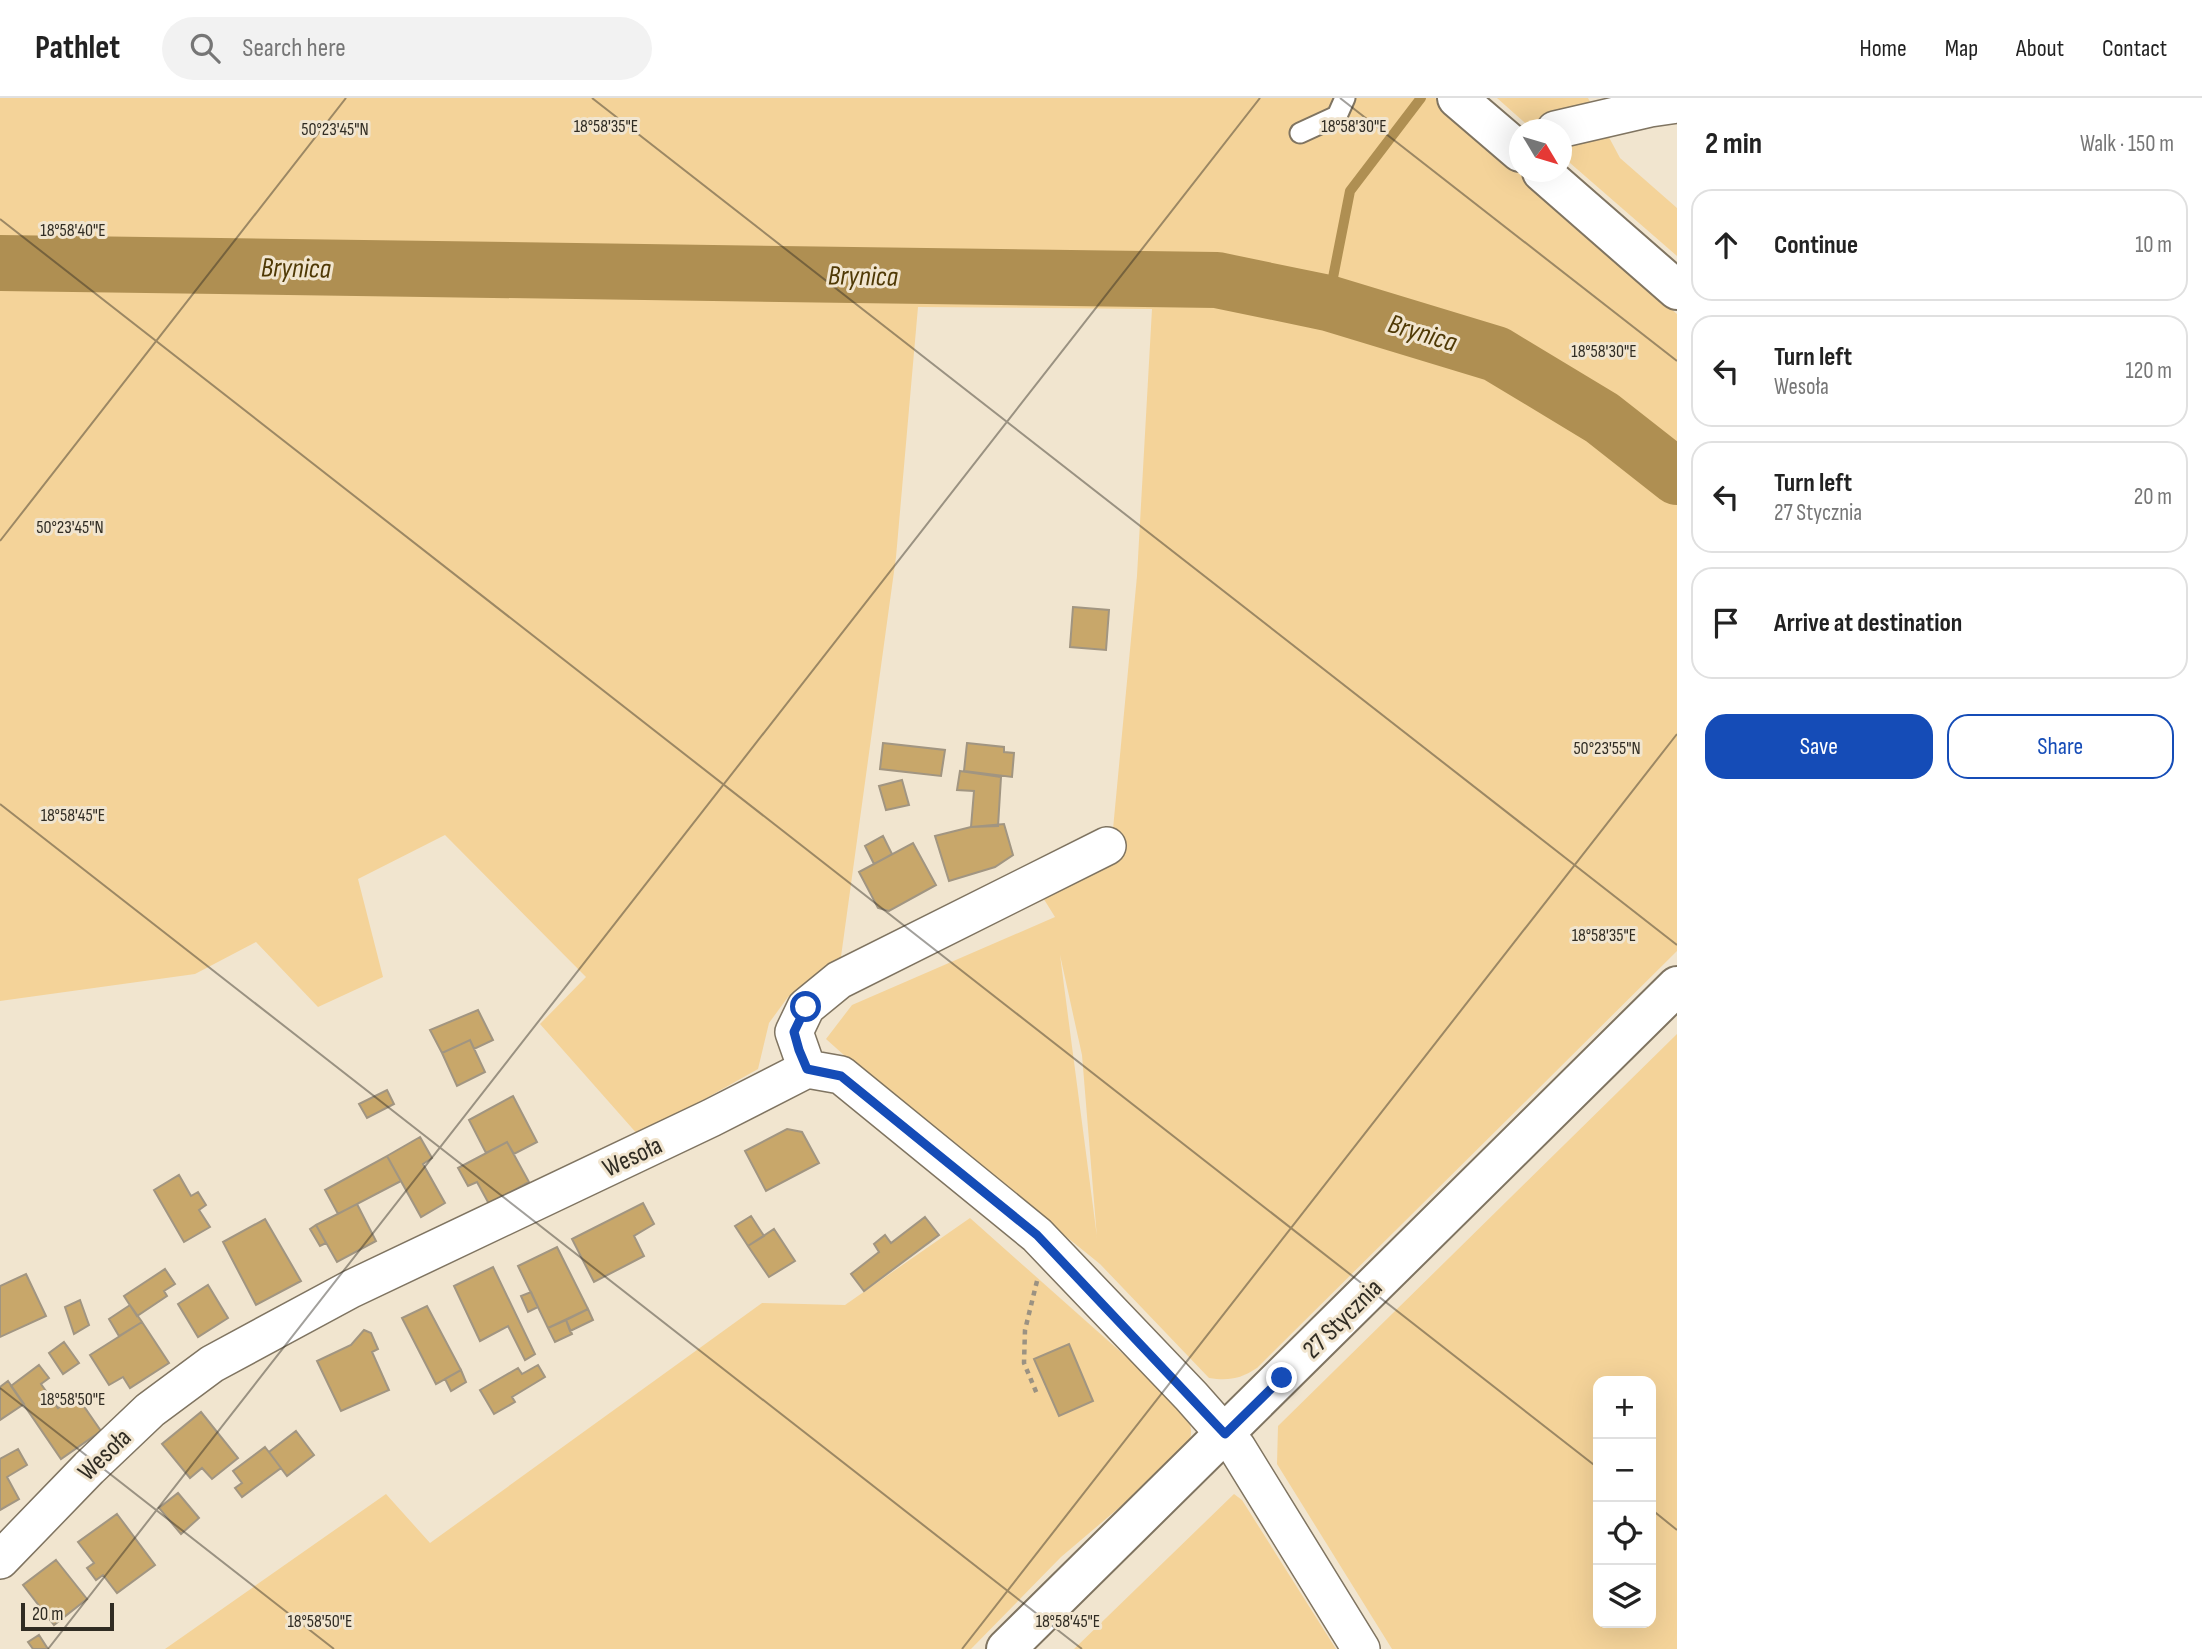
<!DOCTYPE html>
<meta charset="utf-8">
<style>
body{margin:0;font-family:"Sofia Sans Condensed",sans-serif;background:#f2f2f2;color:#222}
.controls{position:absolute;right:21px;bottom:21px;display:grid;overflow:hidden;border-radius:14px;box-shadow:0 7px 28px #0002}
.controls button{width:63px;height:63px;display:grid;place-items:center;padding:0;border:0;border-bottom:2px solid #e0e0e0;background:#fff;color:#222;font:35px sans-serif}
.compass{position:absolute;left:1509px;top:21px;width:63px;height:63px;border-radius:50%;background:#fff;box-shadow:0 7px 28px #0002;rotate:128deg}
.scale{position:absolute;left:21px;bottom:18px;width:93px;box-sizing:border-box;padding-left:7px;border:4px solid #302c23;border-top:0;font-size:19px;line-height:24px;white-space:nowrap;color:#302c23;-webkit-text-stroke:5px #f1e5cf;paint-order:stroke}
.stop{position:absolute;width:21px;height:21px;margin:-16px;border:5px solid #154cb7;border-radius:50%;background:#fff}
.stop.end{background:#154cb7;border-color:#fff;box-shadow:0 2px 7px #0008}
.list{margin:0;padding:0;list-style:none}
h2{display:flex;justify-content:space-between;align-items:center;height:91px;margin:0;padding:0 28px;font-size:30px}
h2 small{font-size:23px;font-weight:400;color:#767676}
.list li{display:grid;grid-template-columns:46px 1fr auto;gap:21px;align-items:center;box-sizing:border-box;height:112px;margin:0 14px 14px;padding:0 14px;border:2px solid #e0e0e0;border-radius:21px}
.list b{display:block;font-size:26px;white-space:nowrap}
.list p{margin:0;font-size:23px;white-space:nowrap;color:#767676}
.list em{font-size:23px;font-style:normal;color:#767676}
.actions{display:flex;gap:14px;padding:21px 28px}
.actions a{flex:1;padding:16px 0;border:2px solid #154cb7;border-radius:21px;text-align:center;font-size:24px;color:#154cb7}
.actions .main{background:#154cb7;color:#fff}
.icon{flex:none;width:38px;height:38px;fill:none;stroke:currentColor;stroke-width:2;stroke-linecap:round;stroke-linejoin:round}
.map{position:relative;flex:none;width:1677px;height:1551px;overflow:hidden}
header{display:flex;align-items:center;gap:42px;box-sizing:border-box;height:98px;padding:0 35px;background:#fff;border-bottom:2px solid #e0e0e0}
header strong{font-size:33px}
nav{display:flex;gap:38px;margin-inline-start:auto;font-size:24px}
.search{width:490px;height:63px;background:#f2f2f2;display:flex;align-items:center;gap:18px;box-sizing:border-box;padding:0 24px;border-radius:38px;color:#767676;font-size:26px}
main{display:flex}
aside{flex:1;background:#fff}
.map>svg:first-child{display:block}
.green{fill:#f4d399;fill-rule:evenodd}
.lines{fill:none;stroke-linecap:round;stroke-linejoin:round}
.stream{stroke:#af8f52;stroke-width:10}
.river{stroke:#af8f52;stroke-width:56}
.building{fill:#c8a76a;stroke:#a19581;stroke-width:2}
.service-casing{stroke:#7f7461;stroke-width:23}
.minor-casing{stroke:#7f7461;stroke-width:40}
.tertiary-casing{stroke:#7f7461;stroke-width:42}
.path{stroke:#9b9282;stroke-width:4.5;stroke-dasharray:5 5;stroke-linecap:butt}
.service{stroke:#fff;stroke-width:19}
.minor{stroke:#fff;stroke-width:37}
.tertiary{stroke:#fff;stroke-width:38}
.route{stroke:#154cb7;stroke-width:9}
.ticks{fill:none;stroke:#302c23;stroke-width:2;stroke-opacity:0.45}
.labels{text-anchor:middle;stroke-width:6;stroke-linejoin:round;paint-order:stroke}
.street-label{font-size:26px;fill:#302c23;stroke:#f1e5cf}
.water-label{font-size:28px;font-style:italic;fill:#4f3905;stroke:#f1e5cf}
.ticks-label{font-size:18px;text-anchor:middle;fill:#302c23;stroke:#f1e5cf;stroke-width:6;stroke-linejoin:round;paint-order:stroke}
</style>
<header>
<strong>Pathlet</strong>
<div class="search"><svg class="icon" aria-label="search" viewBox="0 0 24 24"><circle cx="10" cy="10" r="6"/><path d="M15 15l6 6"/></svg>Search here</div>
<nav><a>Home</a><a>Map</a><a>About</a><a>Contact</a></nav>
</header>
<main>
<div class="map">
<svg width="1677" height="1551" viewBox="0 0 1677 1551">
<rect width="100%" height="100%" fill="#f1e5cf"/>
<path class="green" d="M0 0H1435L1631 177 1677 216V853L1257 1270C1240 1281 1229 1283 1209 1280L1100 1166 864 975 826 941 852 907 1055 819 1027 774 1113 731 1137 478 1152 211 918 209 896 459 840 866 788 899 769 925 758 971 639 1038 540 926 586 879 445 737 358 781 383 879 318 909 256 844 195 876 0 903ZM1060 857 1082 957 1097 1140V1139Z
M1497 0H1588L1620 60 1677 110V158L1562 58V32L1532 31Z
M1677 936V1551H1392L1277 1366 1278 1328ZM1598 1283H1651V1525H1598Z
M970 1120 1177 1304C1187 1318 1195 1327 1189 1345L1127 1403 1061 1459 971 1551H165L386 1396 430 1445 762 1205 845 1207Z
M1234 1396 1242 1402 1336 1551H1074Z"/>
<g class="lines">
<path class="stream" d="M1328 205 1350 93 1421 0"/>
<path class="river" d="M0 165 1217 182 1328 205 1496 256 1602 320 1677 379"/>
</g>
<path class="building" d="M1073 509 1109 512 1106 552 1070 549Z
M883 645 945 652 941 678 880 671Z
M967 645 1004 649V654L1014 655 1012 679 964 673Z
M960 673 1001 679 998 728 971 729 974 693 957 692Z
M902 682 909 707 886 712 879 688Z
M1004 726 1013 757 995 769 949 783 935 738 971 729Z
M883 738 892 756 874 766 865 748Z
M913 745 936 787 889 813 878 810 859 774Z
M478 912 493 942 474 951 470 942 442 955 430 932Z
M470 942 485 974 457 988 442 955Z
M387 992 394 1006 367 1020 359 1006Z
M513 998 537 1044 514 1056 507 1044 486 1055 469 1022Z
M787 1031 802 1034 819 1065 766 1093 745 1053Z
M420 1039 432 1060 423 1066 445 1105 421 1119 387 1058Z
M507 1044 529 1084 489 1106 477 1084 468 1088 458 1070Z
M387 1058 401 1083 338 1116 325 1092Z
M179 1077 191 1098 198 1094 206 1107 199 1112 210 1129 184 1144 154 1092Z
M643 1105 654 1126 634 1138 644 1158 594 1184 572 1141Z
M357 1106 376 1143 337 1164 316 1127Z
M751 1118 764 1138 748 1148 735 1128Z
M925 1119 939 1137 864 1193 851 1176 879 1154 874 1146 885 1137 891 1145Z
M265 1121 301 1183 256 1207 223 1144Z
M316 1127 326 1145 320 1148 310 1131Z
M774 1131 795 1163 769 1179 748 1148Z
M557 1149 588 1211 548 1230 518 1168Z
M493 1169 535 1256 525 1262 508 1228 480 1243 454 1188Z
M165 1171 175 1186 164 1193 167 1198 137 1218 124 1198Z
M26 1176 46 1218 0 1239V1188Z
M208 1187 228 1220 198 1239 178 1206Z
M531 1194 538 1209 528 1214 521 1198Z
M80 1202 89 1227 74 1236 65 1209Z
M130 1207 142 1224 119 1238 109 1221Z
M427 1208 461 1272 436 1286 402 1220Z
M588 1211 593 1222 570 1233 566 1222Z
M566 1222 572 1236 555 1244 548 1230Z
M142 1224 169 1265 130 1290 123 1279 109 1287 90 1257Z
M364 1232 371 1235 378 1251 372 1254 389 1292 341 1313 317 1263 351 1247Z
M64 1244 79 1265 63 1276 49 1255Z
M1069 1246 1093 1303 1059 1318 1034 1261Z
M39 1267 49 1280 41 1286 58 1310 76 1297 101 1333 61 1361 11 1288Z
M538 1267 545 1279 512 1299 515 1304 494 1316 480 1292 518 1270 522 1276Z
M461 1272 466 1284 451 1293 445 1281Z
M8 1283 24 1306 0 1322V1289Z
M201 1314 238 1360 212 1381 202 1370 190 1380 162 1346Z
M296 1333 314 1357 287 1378 269 1354Z
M265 1349 281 1370 242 1399 235 1390 242 1385 233 1373Z
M18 1351 27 1367 7 1379 19 1401 0 1412V1361Z
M178 1395 199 1420 181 1436 159 1410Z
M117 1416 155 1467 117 1495 103 1477 96 1482 87 1470 94 1465 78 1444Z
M56 1462 87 1501 54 1527 23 1487Z
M39 1537 48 1551H33L28 1544Z"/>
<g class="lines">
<g class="service-casing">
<path id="service" d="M1300 35 1337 18 1345 0"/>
</g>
<g class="minor-casing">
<path id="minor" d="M1555 32 1650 10 1677 6
M807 971 794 934 806 909 839 882 1107 748
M0 1462 89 1370 150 1312 212 1266 351 1191 711 1020 807 971 841 977 1037 1137 1191 1298 1237 1350 1361 1551"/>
</g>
<g class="tertiary-casing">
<path id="tertiary" d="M1457 0 1520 54
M1542 74 1677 192
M1006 1551 1677 888"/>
</g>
<path class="path" d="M1037 1183 1025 1232 1024 1265 1037 1296"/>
<use href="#service" class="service"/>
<use href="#minor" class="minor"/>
<use href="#tertiary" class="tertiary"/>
</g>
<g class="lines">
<path class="route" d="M806 909 794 934 799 952 807 971 841 978 1037 1137 1225 1336 1282 1280"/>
</g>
<path class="ticks" d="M592 0 1677 847M1340 0 1677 263M0 121 1598 1370M0 443 346 0M0 706 1082 1551M0 1290 334 1551M1651 1411 1677 1432M48 1551 1260 0M962 1551 1677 636"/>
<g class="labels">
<g class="street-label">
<text transform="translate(632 1058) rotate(-25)" y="9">Wesoła</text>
<text transform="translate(1342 1220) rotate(-45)" y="9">27 Stycznia</text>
<text transform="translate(104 1356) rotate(-44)" y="9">Wesoła</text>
</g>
<g class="water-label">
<text transform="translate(296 169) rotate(1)" y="10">Brynica</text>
<text transform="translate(863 177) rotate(1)" y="10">Brynica</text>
<text transform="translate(1423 234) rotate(17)" y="10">Brynica</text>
</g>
</g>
<g class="ticks-label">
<text x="606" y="34">18°58'35"E</text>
<text x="1354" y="34">18°58'30"E</text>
<text x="335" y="37">50°23'45"N</text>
<text x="73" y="138">18°58'40"E</text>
<text x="1604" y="259">18°58'30"E</text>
<text x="70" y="435">50°23'45"N</text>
<text x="1607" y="656">50°23'55"N</text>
<text x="73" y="723">18°58'45"E</text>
<text x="1604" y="843">18°58'35"E</text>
<text x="73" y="1307">18°58'50"E</text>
<text x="320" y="1529">18°58'50"E</text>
<text x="1068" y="1529">18°58'45"E</text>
</g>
</svg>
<div class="controls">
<button>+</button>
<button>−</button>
<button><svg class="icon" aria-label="locate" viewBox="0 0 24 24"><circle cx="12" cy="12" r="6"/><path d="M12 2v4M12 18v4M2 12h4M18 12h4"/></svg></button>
<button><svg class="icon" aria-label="layers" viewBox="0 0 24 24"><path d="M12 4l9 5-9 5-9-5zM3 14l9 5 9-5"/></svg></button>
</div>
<svg class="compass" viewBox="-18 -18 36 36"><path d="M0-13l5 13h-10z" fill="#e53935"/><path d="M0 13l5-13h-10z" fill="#767676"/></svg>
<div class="scale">20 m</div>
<div class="stop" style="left:806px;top:909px"></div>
<div class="stop end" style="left:1282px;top:1280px"></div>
</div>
<aside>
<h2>2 min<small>Walk · 150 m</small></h2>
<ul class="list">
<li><svg class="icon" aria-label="ahead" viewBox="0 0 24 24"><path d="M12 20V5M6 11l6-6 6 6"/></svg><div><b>Continue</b></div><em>10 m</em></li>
<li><svg class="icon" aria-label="left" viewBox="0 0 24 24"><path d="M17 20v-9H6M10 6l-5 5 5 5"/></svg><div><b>Turn left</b><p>Wesoła</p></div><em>120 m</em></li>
<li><svg class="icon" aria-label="left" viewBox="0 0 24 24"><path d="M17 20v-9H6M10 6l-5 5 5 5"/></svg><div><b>Turn left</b><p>27 Stycznia</p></div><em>20 m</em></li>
<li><svg class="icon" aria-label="arrive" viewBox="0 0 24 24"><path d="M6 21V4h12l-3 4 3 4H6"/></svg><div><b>Arrive at destination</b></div></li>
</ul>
<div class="actions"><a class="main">Save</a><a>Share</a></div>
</aside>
</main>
